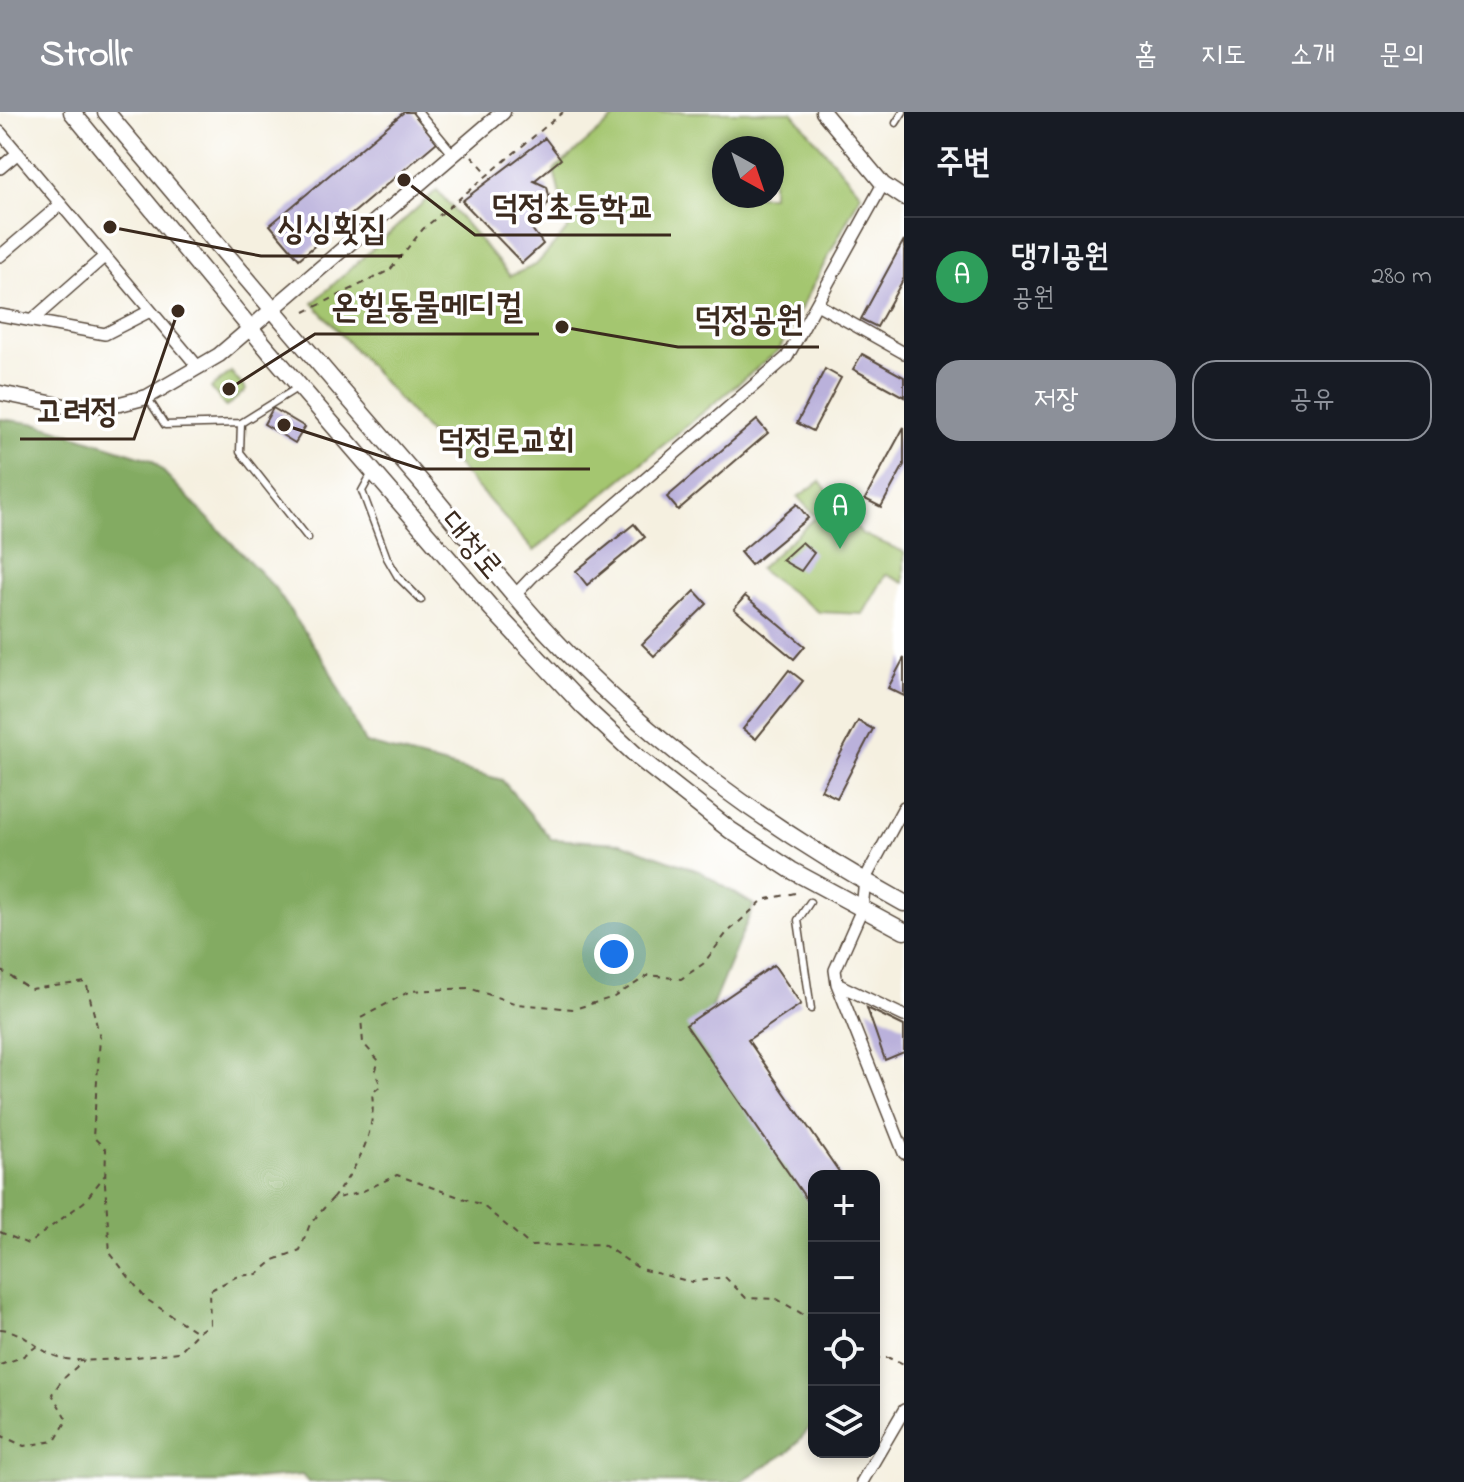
<!DOCTYPE html>
<html lang="ko">
<meta charset="utf-8">
<style>
body{margin:0;font-family:"Indie Flower","Poor Story",sans-serif;background:#242831;color:#f1f3f6}
.controls{position:absolute;right:24px;bottom:24px;display:grid;overflow:hidden;border-radius:16px;box-shadow:0 4px 12px #0003}
.controls button{width:72px;height:72px;display:grid;place-items:center;padding:0;border:0;border-bottom:2px solid #363941;background:#171b24;color:#f1f3f6;font:40px sans-serif}
.compass{position:absolute;left:712px;top:24px;width:72px;height:72px;border-radius:50%;background:#171b24;box-shadow:0 4px 12px #0003;rotate:140deg}
.you{position:absolute;left:614px;top:842px;width:28px;height:28px;margin:-20px;border:6px solid #fff;border-radius:50%;background:#1a73e8;box-shadow:0 0 0 12px #1a73e833}
.badge{display:grid;place-items:center;width:52px;height:52px;border-radius:50%;background:#8c9099;color:#fff;font-size:26px;font-weight:700}
.pin{position:absolute;translate:-50% -66px;filter:drop-shadow(0 2px 4px #0008)}
.pin::after{content:'';position:absolute;top:42px;width:28px;height:24px;background:inherit;clip-path:polygon(0 0,100% 0,50% 100%)}
.list{margin:0;padding:0;list-style:none}
h2{display:flex;justify-content:space-between;align-items:center;height:104px;margin:0;padding:0 32px;font-size:34px}
h2 small{font-size:26px;font-weight:400;color:#9ea1a6}
.list li{display:grid;grid-template-columns:52px 1fr auto;gap:24px;align-items:center;box-sizing:border-box;height:120px;padding:0 32px;border-top:2px solid #363941}
.list b{display:block;font-size:30px;white-space:nowrap}
.list p{margin:0;font-size:26px;white-space:nowrap;color:#9ea1a6}
.list em{font-size:26px;font-style:normal;color:#9ea1a6}
.actions{display:flex;gap:16px;padding:24px 32px}
.actions a{flex:1;padding:18px 0;border:2px solid #8c9099;border-radius:24px;text-align:center;font-size:28px;color:#8c9099}
.actions .main{background:#8c9099;color:#fff}
.icon{flex:none;width:44px;height:44px;fill:none;stroke:currentColor;stroke-width:2;stroke-linecap:round;stroke-linejoin:round}
.map{position:relative;flex:none;width:904px;height:1370px;overflow:hidden}
header{display:flex;align-items:center;gap:48px;box-sizing:border-box;height:112px;padding:0 40px;background:#8c9099;color:#fff}
header strong{font-size:38px}
nav{display:flex;gap:44px;margin-inline-start:auto;font-size:28px}
main{display:flex}
aside{flex:1;background:#171b24}
.map>svg:first-child{display:block}
.green{fill:#a4c66f;stroke:#707846;stroke-width:2;fill-rule:evenodd}
.forest{fill:#83ab62;stroke:#5f6a40;stroke-width:2}
.building{fill:#bab1db}
.lines{fill:none;stroke-linecap:round;stroke-linejoin:round}
.service-casing{stroke:#57483b;stroke-width:9}
.pedestrian-casing{stroke:#57483b;stroke-width:11}
.minor-casing{stroke:#57483b;stroke-width:14}
.tertiary-casing{stroke:#57483b;stroke-width:17}
.secondary-casing{stroke:#57483b;stroke-width:19}
.path{stroke:#57483b;stroke-width:2;stroke-dasharray:6 6;stroke-linecap:butt}
.service{stroke:#fff;stroke-width:6}
.pedestrian{stroke:#fff;stroke-width:8}
.minor{stroke:#fff;stroke-width:11}
.tertiary{stroke:#fff;stroke-width:14}
.secondary{stroke:#fff;stroke-width:16}
.labels{text-anchor:middle;stroke-width:7;stroke-linejoin:round;paint-order:stroke}
.street-label{font-size:32px;fill:#3b2a1e;stroke:#fff}
.leader{fill:none;stroke:#3b2a1e;stroke-width:3}
.callout-dot{fill:#3b2a1e;stroke:#fff;stroke-width:3}
.callout-label{font-size:34px;text-anchor:middle;font-weight:bold;fill:#3b2a1e;stroke:#fff;stroke-width:7;stroke-linejoin:round;paint-order:stroke}
</style>
<header>
<strong>Strollr</strong>
<nav><a>홈</a><a>지도</a><a>소개</a><a>문의</a></nav>
</header>
<main>
<div class="map">
<svg width="904" height="1370" viewBox="0 0 904 1370">
<rect width="100%" height="100%" fill="#fff"/>
<filter id="ink" filterUnits="userSpaceOnUse"><feTurbulence type="fractalNoise" baseFrequency=".0125" numOctaves="2"/><feDisplacementMap in="SourceGraphic" scale="16" xChannelSelector="R" yChannelSelector="G"/><feConvolveMatrix kernelMatrix="1 2 1 2 8 2 1 2 1" color-interpolation-filters="sRGB"/></filter>
<filter id="wash" filterUnits="userSpaceOnUse"><feTurbulence type="fractalNoise" baseFrequency=".006" numOctaves="4" result="noise"/><feDisplacementMap in="SourceGraphic" scale="32" xChannelSelector="R" yChannelSelector="G"/><feGaussianBlur stdDeviation="1.8" result="paint"/><feColorMatrix in="noise" values="0 0 0 0 0 0 0 0 0 0 0 0 0 0 0 0 0 1.4 0 .05"/><feComposite in="paint" operator="in"/></filter>
<g filter="url(#wash)">
<rect width="100%" height="100%" fill="#f5f0e0"/>
<path class="green" d="M621 0H792L861 82 779 238 534 439 313 191 437 78 510 164 536 153 568 117 554 58ZM772 36V84H724V36Z
M231 260 246 278 226 295 211 276Z
M820 369 862 422 904 440V471L886 462 863 502 819 500 759 457 816 405 798 385Z"/>
<path class="forest" d="M0 307 39 312 152 348 274 475 327 553 365 631 502 668 551 727 621 731 699 759 754 793 698 928 814 1080V1311L790 1339 740 1370H308L302 1363 219 1370H0Z"/>
<g id="blocks">
<path class="building" d="M404 0H412L437 30 299 147 270 113Z
M545 26 561 47 534 69 547 75 550 88 545 96 532 99 539 107 532 117 543 132 522 151 462 89Z
M904 128V166L877 215 861 207Z
M862 242 904 265V285L853 257Z
M825 257 841 266 813 319 797 311Z
M273 296 305 315 295 331 264 312Z
M757 308 768 321 678 398 667 385Z
M904 315V353L881 395 865 387Z
M797 392 808 406 751 453 740 440Z
M634 412 645 425 587 473 576 459Z
M802 430 814 441 801 459 782 448Z
M695 479 707 492 654 544 642 532Z
M745 484 805 534 794 547 734 497Z
M904 546V584L888 576Z
M789 558 803 569 756 627 743 617Z
M858 609 873 617 837 686 821 678Z
M774 853 801 892 748 928 842 1064H814V1098L686 913Z
M867 896 904 914V940L885 948Z"/>
</g>
</g>
<g filter="url(#ink)">
<use href="#blocks" fill-opacity="0" stroke="#57483b" stroke-width="2"/>
<g class="lines">
<g class="service-casing">
<path id="service" d="M896 11 903 0
M147 285 165 313 241 311 297 276
M241 311 240 340 308 426
M372 361 362 379 387 446 398 465 421 488
M810 790 798 808 811 897"/>
</g>
<g class="pedestrian-casing">
<path id="pedestrian" d="M418 0 453 42"/>
</g>
<g class="minor-casing">
<path id="minor" d="M0 20 199 256
M0 56 18 41
M0 144 61 92
M817 192 904 241
M0 203 105 222 150 199
M31 209 105 144
M514 484 533 464 787 245 883 72
M904 695 865 767 862 797 835 858 837 872 904 1041
M837 872 904 904
M862 1370 904 1298"/>
</g>
<g class="tertiary-casing">
<path id="tertiary" d="M823 0 883 72 904 86
M0 281 70 295 120 292 147 285 219 243 503 0"/>
</g>
<g class="secondary-casing">
<path id="secondary" d="M72 0 270 240 492 497 584 595 639 646 730 718 791 758 904 819
M106 0C209 122 311 244 416 364 461 416 502 472 549 522 654 634 770 717 904 791"/>
</g>
<path class="path" d="M472 44 489 63
M305 200 390 158 423 117 563 0
M0 858 30 877 86 870 100 926 93 1025 106 1037 105 1072 110 1141 146 1187 197 1220
M332 1087C356 1057 377 1022 372 981L381 974 375 960 379 949 363 931 361 906 410 879 469 876 517 892 574 897 614 885 649 863 681 867 703 852 726 822 763 788 795 781
M0 1120 28 1132 84 1090 105 1063
M0 1217C26 1219 37 1240 61 1246 91 1253 148 1243 179 1240L198 1220 210 1212 209 1179 238 1164 257 1162 274 1148 300 1138 310 1112 332 1087 359 1081 397 1063 482 1093 531 1134 602 1132 640 1157 692 1170 725 1165 746 1186 777 1187 814 1209
M874 1246H889L904 1253
M0 1253 22 1245 37 1234
M0 1323 24 1334 55 1329 67 1308 52 1282 62 1268 84 1248"/>
<use href="#service" class="service"/>
<use href="#pedestrian" class="pedestrian"/>
<use href="#minor" class="minor"/>
<use href="#tertiary" class="tertiary"/>
<use href="#secondary" class="secondary"/>
</g>
</g>
<g class="labels">
<g class="street-label">
<text transform="translate(473 432) rotate(50)" y="11">대청로</text>
</g>
</g>
<path class="leader" d="M404 68L475 123H671M110 115L261 144H402M229 277L315 222H539M562 215L678 235H819M178 199L134 327H20M284 313L421 357H590"/>
<g class="callout-dot">
<circle cx="404" cy="68" r="8"/>
<circle cx="110" cy="115" r="8"/>
<circle cx="229" cy="277" r="8"/>
<circle cx="562" cy="215" r="8"/>
<circle cx="178" cy="199" r="8"/>
<circle cx="284" cy="313" r="8"/>
</g>
<g class="callout-label">
<text x="573" y="106">덕정초등학교</text>
<text x="332" y="127">싱싱횟집</text>
<text x="427" y="205">온힐동물메디컬</text>
<text x="749" y="218">덕정공원</text>
<text x="77" y="310">고려정</text>
<text x="506" y="340">덕정로교회</text>
</g>
</svg>
<div class="controls">
<button>+</button>
<button>−</button>
<button><svg class="icon" aria-label="locate" viewBox="0 0 24 24"><circle cx="12" cy="12" r="6"/><path d="M12 2v4M12 18v4M2 12h4M18 12h4"/></svg></button>
<button><svg class="icon" aria-label="layers" viewBox="0 0 24 24"><path d="M12 4l9 5-9 5-9-5zM3 14l9 5 9-5"/></svg></button>
</div>
<svg class="compass" viewBox="-18 -18 36 36"><path d="M0-13l5 13h-10z" fill="#e53935"/><path d="M0 13l5-13h-10z" fill="#9ea1a6"/></svg>
<div class="you"></div>
<div class="pin badge" style="left:840px;top:437px;background:#2e9e5b">A</div>
</div>
<aside>
<h2>주변<small></small></h2>
<ul class="list">
<li><span class="badge" style="background:#2e9e5b">A</span><div><b>댕기공원</b><p>공원</p></div><em>280 m</em></li>
</ul>
<div class="actions"><a class="main">저장</a><a>공유</a></div>
</aside>
</main>
